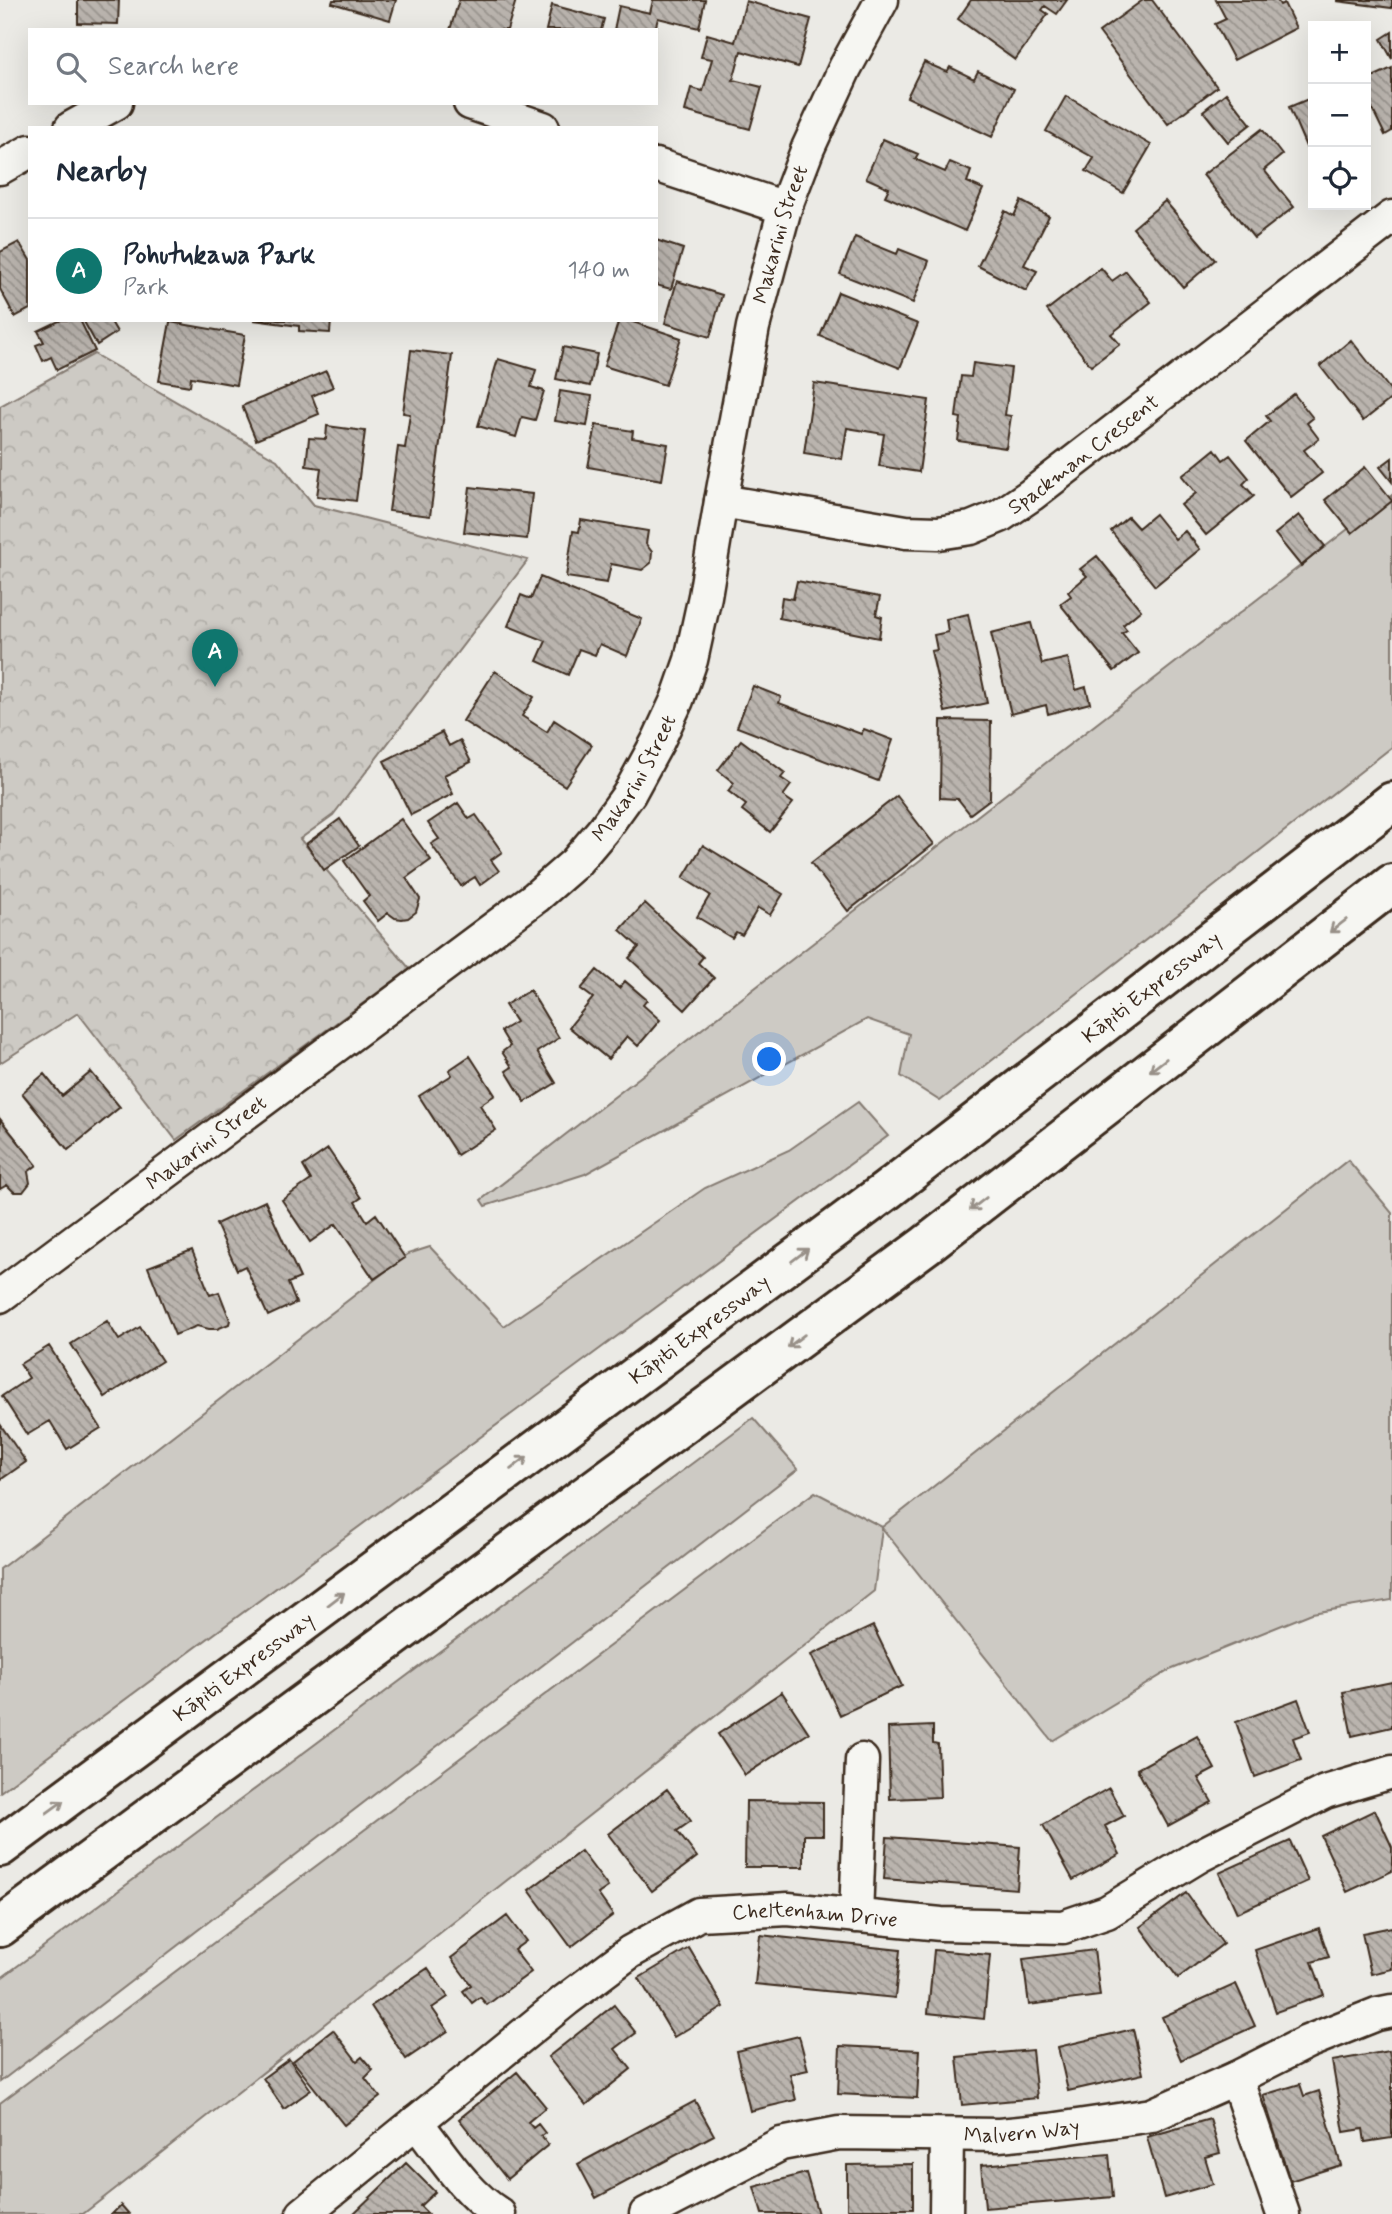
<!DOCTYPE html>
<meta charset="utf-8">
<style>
body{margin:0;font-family:Mynerve,sans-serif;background:#f6f6f7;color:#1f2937}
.controls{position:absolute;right:21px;top:21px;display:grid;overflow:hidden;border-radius:0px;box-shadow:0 7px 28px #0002}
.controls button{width:63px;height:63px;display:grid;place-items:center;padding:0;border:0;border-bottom:2px solid #e0e1e3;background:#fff;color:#1f2937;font:35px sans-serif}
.you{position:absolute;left:770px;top:1060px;width:24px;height:24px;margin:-18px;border:5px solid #fff;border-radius:50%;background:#1a73e8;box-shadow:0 0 0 10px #1a73e833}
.badge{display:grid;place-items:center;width:46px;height:46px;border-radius:50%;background:#0f766e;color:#fff;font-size:23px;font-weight:700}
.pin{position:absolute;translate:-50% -58px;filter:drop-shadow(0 2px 4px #0008)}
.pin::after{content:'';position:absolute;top:37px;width:24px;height:21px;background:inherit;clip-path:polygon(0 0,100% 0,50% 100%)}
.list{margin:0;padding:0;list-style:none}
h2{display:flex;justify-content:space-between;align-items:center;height:91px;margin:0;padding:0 28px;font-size:30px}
h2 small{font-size:23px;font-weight:400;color:#747a83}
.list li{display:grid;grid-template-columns:46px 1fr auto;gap:21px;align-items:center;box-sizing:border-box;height:105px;padding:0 28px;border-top:2px solid #e0e1e3}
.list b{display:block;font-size:26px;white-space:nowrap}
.list p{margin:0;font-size:23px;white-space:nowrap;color:#747a83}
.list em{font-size:23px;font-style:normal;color:#747a83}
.icon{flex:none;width:38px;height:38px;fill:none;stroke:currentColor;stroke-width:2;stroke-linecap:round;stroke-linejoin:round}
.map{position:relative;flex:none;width:1392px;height:2214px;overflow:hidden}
.search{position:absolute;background:#fff;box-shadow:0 7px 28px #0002;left:28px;top:28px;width:630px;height:77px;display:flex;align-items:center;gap:18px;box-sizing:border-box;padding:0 24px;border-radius:0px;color:#747a83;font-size:26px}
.panel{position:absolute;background:#fff;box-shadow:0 7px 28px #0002;left:28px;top:126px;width:630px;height:196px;border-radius:0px}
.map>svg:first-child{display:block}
.grass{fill:#cdcac4;stroke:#847a71;stroke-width:2}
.forest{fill:url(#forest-crowns);stroke:#847a71;stroke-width:2}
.building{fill:url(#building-back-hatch);stroke:#3b2a1e;stroke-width:2}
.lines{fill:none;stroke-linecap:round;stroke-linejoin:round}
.street-casing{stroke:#3b2a1e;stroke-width:37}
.highway-casing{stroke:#3b2a1e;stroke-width:44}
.street{stroke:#f6f6f2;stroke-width:32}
.highway{stroke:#f6f6f2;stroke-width:38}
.oneway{stroke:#989088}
.labels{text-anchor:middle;stroke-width:7;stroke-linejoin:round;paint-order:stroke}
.street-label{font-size:21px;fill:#3b2a1e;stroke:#f6f6f2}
</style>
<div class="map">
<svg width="1392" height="2214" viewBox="0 0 1392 2214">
<defs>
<pattern id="forest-crowns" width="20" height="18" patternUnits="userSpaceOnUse" patternTransform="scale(1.75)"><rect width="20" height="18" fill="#cdcac4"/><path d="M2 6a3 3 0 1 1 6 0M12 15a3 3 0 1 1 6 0" fill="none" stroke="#b1aea8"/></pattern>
<pattern id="building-back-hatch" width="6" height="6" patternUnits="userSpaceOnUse" patternTransform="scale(1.75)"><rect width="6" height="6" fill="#bab4ae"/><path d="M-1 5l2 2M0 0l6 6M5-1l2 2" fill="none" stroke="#98938d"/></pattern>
</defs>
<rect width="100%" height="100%" fill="#ebeae5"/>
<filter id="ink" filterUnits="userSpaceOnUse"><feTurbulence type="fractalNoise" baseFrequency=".0143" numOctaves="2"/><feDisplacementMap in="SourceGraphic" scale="14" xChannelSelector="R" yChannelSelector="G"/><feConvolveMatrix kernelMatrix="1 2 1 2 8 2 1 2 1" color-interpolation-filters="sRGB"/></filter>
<g filter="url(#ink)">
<path class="grass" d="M1392 495V747L940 1101 901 1076 909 1034 867 1019 585 1174 485 1206 481 1200Z
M858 1102 888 1136 0 1792V1569L408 1254 430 1247 504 1326 705 1188 789 1150Z
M1348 1160 1392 1213V1600L1312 1613 1170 1670 1052 1741 882 1528 874 1591 124 2182 83 2214H0V2103L815 1492 882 1527Z
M753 1418 798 1469 0 2082V1979Z"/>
<path class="forest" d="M94 354 277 460 314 505 528 560 333 815 300 839 410 969 176 1140 78 1013 0 1063V406Z"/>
<path class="building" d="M78 0H119L118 24 78 23Z
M333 0H396L390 20 332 3Z
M459 0H516L507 30H450Z
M653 0H705L699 28 658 18 655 30H614L619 6 650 13Z
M971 0H1067L1057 14 1045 6 1042 10 1048 14 1015 60 958 19Z
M1143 0H1152L1217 87 1168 124 1099 32Z
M1216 0H1277L1280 5 1284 3 1296 28 1234 60 1215 24 1226 19Z
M1392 0V8L1337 1V0Z
M746 1 811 19 798 67 741 51 733 80 762 87 750 129 685 111 691 88 703 91 712 59 701 57 707 34 735 42Z
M552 5 604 19 601 30H546Z
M1392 32V59L1381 39Z
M924 62 947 72 950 67 974 79 978 71 1014 89 992 137 907 97Z
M1392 68V131L1385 135 1366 96V80Z
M1226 93 1251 124 1228 142 1203 111Z
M1066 96 1151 145 1123 193 1086 171 1094 158 1046 131Z
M1313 97V163L1289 107Z
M1262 129 1282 155 1264 170 1294 207 1254 238 1203 175Z
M883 139 918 154 915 159 945 172 950 162 971 171 967 182 983 189 965 231 885 196 889 188 866 178Z
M1021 201 1049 216 1024 265 1037 271 1026 291 978 266 1005 211 1014 216Z
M1165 201 1215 260 1183 287 1133 228Z
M855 237 897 254 899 249 929 261 913 303 840 274Z
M656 240 683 249 671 289 656 285Z
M19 242 30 260V309L15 317 0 289V252Z
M1101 268 1112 281 1126 271 1151 302 1111 334 1120 344 1091 366 1047 310Z
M677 281 722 295 710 337 665 323Z
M838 292 918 324 900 368 820 336Z
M61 320H80L95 351 57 370 51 357 43 361 36 345 44 342 38 331Z
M83 320H110L117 332 97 345Z
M253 320H331L330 333 299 331V326Z
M619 320H627L681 338 665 385 604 366Z
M170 322 245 335 236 385 191 377 190 386 159 381Z
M1351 340 1392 392V398L1363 421 1320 366Z
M563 347 597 354 590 386 556 379Z
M411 350 452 355 430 516 389 511 398 447 405 448 410 414 403 413Z
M498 359 536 370 531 387 544 391 535 420 522 417 516 437 478 426Z
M973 363 1011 368 1005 415 1011 416 1006 448 958 441 961 418 956 417 961 376 971 377Z
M326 371 333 387 312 396 319 414 256 440 242 406Z
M814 383 929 400 919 472 879 466 884 434 847 428 842 459 804 453Z
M560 391 592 396 587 426 555 421Z
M1294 394 1313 418 1307 423 1319 439 1304 450 1322 473 1291 497 1246 441 1270 421 1266 416Z
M596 425 633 431 632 438 668 444 662 480 588 467Z
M327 426 365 431 356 501 317 496 321 468 306 466 309 438 326 439Z
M1215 449 1223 460 1230 455 1249 478 1243 484 1254 496 1206 535 1181 505 1196 493 1182 476Z
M1392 458V482L1380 467Z
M1365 467 1392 501 1352 533 1325 500Z
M470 487 532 494 527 539 464 532Z
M1155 514 1175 539 1185 531 1200 549 1155 586 1111 531 1128 517 1138 528Z
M1299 515 1325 546 1301 566 1275 534Z
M581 520 648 531 646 544 652 552 651 563 642 570 611 564 607 583 566 577 573 531 579 532Z
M1097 556 1141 610 1123 625 1127 630 1122 633 1138 653 1114 671 1060 604 1071 596 1068 592 1087 576 1080 569Z
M540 577 642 619 627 656 600 644 595 655 579 649 568 675 537 661 546 641 508 626 521 595 531 599Z
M797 581 880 597 876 615 882 617 879 638 779 618 782 597 793 599Z
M968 614 987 703 945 712 931 651 937 650 934 635 948 632 946 619Z
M1031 623 1042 664 1068 658 1076 690 1086 687 1090 703 1048 714 1046 705 1011 714 991 633Z
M495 671 534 697 522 716 547 732 554 720 592 745 565 786 463 721Z
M753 686 781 697 779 703 861 734 864 729 893 740 878 781 737 727Z
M941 720 991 721 990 799 970 814 958 799 940 798Z
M442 732 449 746 460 740 471 762 444 775 453 794 411 815 384 761Z
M741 740 785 773 781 778 791 785 783 796 793 803 770 832 742 810 746 805 728 791 734 783 718 770Z
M897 796 934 844 848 911 811 863Z
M458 803 469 819 476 815 502 852 491 860 499 871 480 885 475 877 461 886 431 844 439 839 428 823Z
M340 819 359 846 324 870 306 844Z
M401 819 431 860 406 878 420 899 416 912 408 918 402 919 395 918 388 913 378 921 363 901 369 896 344 861Z
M703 845 783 894 770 915 758 908 742 935 736 932 732 938 697 917 710 895 683 878Z
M645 903 703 957 698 963 714 978 685 1010 629 958 639 947 620 930Z
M597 970 619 988 625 981 647 1000 643 1005 660 1020 638 1046 627 1036 608 1059 569 1027 593 998 581 989Z
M530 990 559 1038 537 1052 556 1083 525 1102 506 1071 512 1067 502 1052 510 1046 501 1031 516 1022 505 1005Z
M470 1056 495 1095 480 1105 496 1130 457 1155 419 1096 452 1075 449 1070Z
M91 1072 120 1107 68 1150 22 1093 44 1074 62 1096Z
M0 1119 37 1165 28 1172 30 1183 23 1192H14L7 1185 0 1189Z
M328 1149 361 1198 355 1202 367 1221 376 1214 405 1258 374 1279 336 1224 310 1242 282 1200 311 1180 303 1166Z
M265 1201 300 1278 288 1283 296 1303 268 1316 245 1266 237 1270 216 1224Z
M192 1250 210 1295 219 1292 230 1320 229 1324 217 1329H209L197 1326 175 1335 148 1267Z
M107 1321 119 1340 140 1327 162 1361 105 1397 71 1344Z
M49 1346 101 1428 67 1449 50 1421 27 1435 2 1396 29 1378 20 1364Z
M0 1424 26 1462 0 1480Z
M873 1626 902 1686 840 1715 811 1655Z
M1392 1682V1727L1352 1736 1343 1692Z
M782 1692 809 1733 745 1775 718 1734Z
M1298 1699 1310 1732 1293 1738 1301 1760 1255 1777 1236 1722Z
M933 1726V1743L938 1744 940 1797 890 1799 888 1728Z
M1197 1736 1215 1769 1198 1778 1212 1802 1168 1826 1137 1769Z
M1109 1788 1124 1816 1105 1826 1120 1854 1073 1880 1043 1825Z
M667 1789 691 1821 677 1831 697 1857 652 1891 608 1834Z
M746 1801 823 1802V1835H804V1867H745Z
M1375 1810 1392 1847V1871L1347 1892 1321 1836Z
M887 1837 1020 1847 1017 1889 884 1879Z
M1290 1841 1308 1881 1237 1913 1219 1873Z
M581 1851 608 1887 598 1894 613 1915 571 1947 529 1890Z
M1186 1893 1223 1944 1178 1978 1140 1927Z
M507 1916 526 1941 514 1950 531 1972 487 2005 480 1997 472 2003 463 1991 471 1985 451 1958Z
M1392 1927V1969L1371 1974 1362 1933Z
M1319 1928 1329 1957 1312 1962 1324 1995 1276 2012 1255 1950Z
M760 1935 900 1950 895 1998 755 1984Z
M689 1948 724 2007 674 2037 639 1978Z
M934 1950 990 1955 984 2019 928 2013Z
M1094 1950 1100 1996 1029 2005 1023 1959Z
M428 1968 448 1997 432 2008 448 2031 406 2059 371 2006Z
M1236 1984 1255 2026 1181 2060 1162 2017Z
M614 2005 636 2033 615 2049 631 2069 586 2105 548 2057Z
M1133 2029 1143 2074 1068 2091 1058 2047Z
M333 2030 357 2061 362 2057 373 2070 365 2078 380 2097 344 2125 293 2061Z
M799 2036 808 2070 790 2074 796 2100 750 2111 736 2051Z
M840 2046 920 2050 917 2098 838 2094Z
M1032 2050 1037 2098 962 2105 957 2057Z
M1389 2051 1392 2070V2138L1365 2142 1363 2129 1344 2132 1332 2061Z
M289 2059 311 2090 284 2109 263 2078Z
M517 2072 546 2107 528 2122 533 2128 538 2124 545 2133 541 2136 548 2145 507 2179 459 2119Z
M1300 2084 1304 2096 1319 2091 1341 2165 1290 2181 1263 2095Z
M695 2101 714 2135 596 2198 578 2164Z
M1210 2119 1220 2153 1205 2157 1213 2184 1164 2198 1147 2137Z
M1109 2154 1113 2197 985 2208 981 2165Z
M406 2163 435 2192 420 2206 428 2214H353Z
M913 2164V2209H847V2165Z
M806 2173 818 2214H762L754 2187Z
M121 2205 129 2214H112Z"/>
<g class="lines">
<g class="street-casing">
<g id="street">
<path d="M470 103 543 128"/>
<path d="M71 128 116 103"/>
<path d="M656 165 785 208"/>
<path d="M0 168 30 151"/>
<path id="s1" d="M721 501 906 532 938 533 971 528 1000 516 1031 495 1392 217"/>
<path id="s2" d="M0 1296 536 897 575 863 603 830 629 794 658 741 677 700 691 660 705 596 721 501 753 327 785 208 808 148 845 68 882 0"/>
<path d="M856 1916 862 1760"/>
<path d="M1236 2078 1283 2214"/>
<path d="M416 2122C441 2153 465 2193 499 2214"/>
<path id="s3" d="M303 2214 566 2000 630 1952 699 1914 788 1909 941 1924 1063 1927 1107 1912 1199 1856 1325 1792 1392 1772"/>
<path id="s4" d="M646 2214 781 2144 839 2133 999 2135 1050 2130 1152 2115 1236 2078 1307 2042 1377 2014 1392 2011"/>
<path d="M946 2214 947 2135"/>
</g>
</g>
<g class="highway-casing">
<g id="highway">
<path id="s5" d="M0 1847 886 1191 1392 802"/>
<path d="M0 1927 926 1245 1392 884"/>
</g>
</g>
<use href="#street" class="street"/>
<use href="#highway" class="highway"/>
</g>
<defs><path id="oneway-shaft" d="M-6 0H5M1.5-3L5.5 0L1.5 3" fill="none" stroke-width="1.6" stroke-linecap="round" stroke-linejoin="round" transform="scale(1.75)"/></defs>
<g class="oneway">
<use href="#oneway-shaft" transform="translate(1338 926) rotate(142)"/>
<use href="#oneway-shaft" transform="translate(1158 1065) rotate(142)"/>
<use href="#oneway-shaft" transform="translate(978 1204) rotate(142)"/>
<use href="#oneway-shaft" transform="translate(800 1255) rotate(-37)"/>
<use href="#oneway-shaft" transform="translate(796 1341) rotate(143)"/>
<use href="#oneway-shaft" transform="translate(519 1463) rotate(-37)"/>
<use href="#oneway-shaft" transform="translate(336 1599) rotate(-37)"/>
<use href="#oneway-shaft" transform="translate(55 1807) rotate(-36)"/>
</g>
</g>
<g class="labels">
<g class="street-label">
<text dy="7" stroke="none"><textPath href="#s2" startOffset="1391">Makarini Street</textPath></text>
<text dy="7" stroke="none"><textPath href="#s1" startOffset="388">Spackman Crescent</textPath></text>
<text dy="7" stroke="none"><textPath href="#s2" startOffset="824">Makarini Street</textPath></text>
<text dy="7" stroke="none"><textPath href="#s5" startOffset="1437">Kāpiti Expressway</textPath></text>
<text dy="7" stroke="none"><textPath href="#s2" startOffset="257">Makarini Street</textPath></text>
<text dy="7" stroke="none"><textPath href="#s5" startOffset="870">Kāpiti Expressway</textPath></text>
<text dy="7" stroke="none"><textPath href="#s5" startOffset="303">Kāpiti Expressway</textPath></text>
<text dy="7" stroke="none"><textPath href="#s3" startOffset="614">Cheltenham Drive</textPath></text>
<text dy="7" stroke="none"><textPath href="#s4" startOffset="394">Malvern Way</textPath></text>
</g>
</g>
</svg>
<div class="controls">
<button>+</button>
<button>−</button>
<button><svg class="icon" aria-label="locate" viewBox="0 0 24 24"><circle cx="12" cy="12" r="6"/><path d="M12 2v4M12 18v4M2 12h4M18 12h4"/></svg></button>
</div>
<div class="you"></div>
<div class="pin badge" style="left:215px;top:687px">A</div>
<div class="search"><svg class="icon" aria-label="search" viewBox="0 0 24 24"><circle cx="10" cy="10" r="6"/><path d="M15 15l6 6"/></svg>Search here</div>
<section class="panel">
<h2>Nearby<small></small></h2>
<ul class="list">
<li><span class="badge">A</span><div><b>Pohutukawa Park</b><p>Park</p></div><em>140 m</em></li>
</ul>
</section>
</div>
